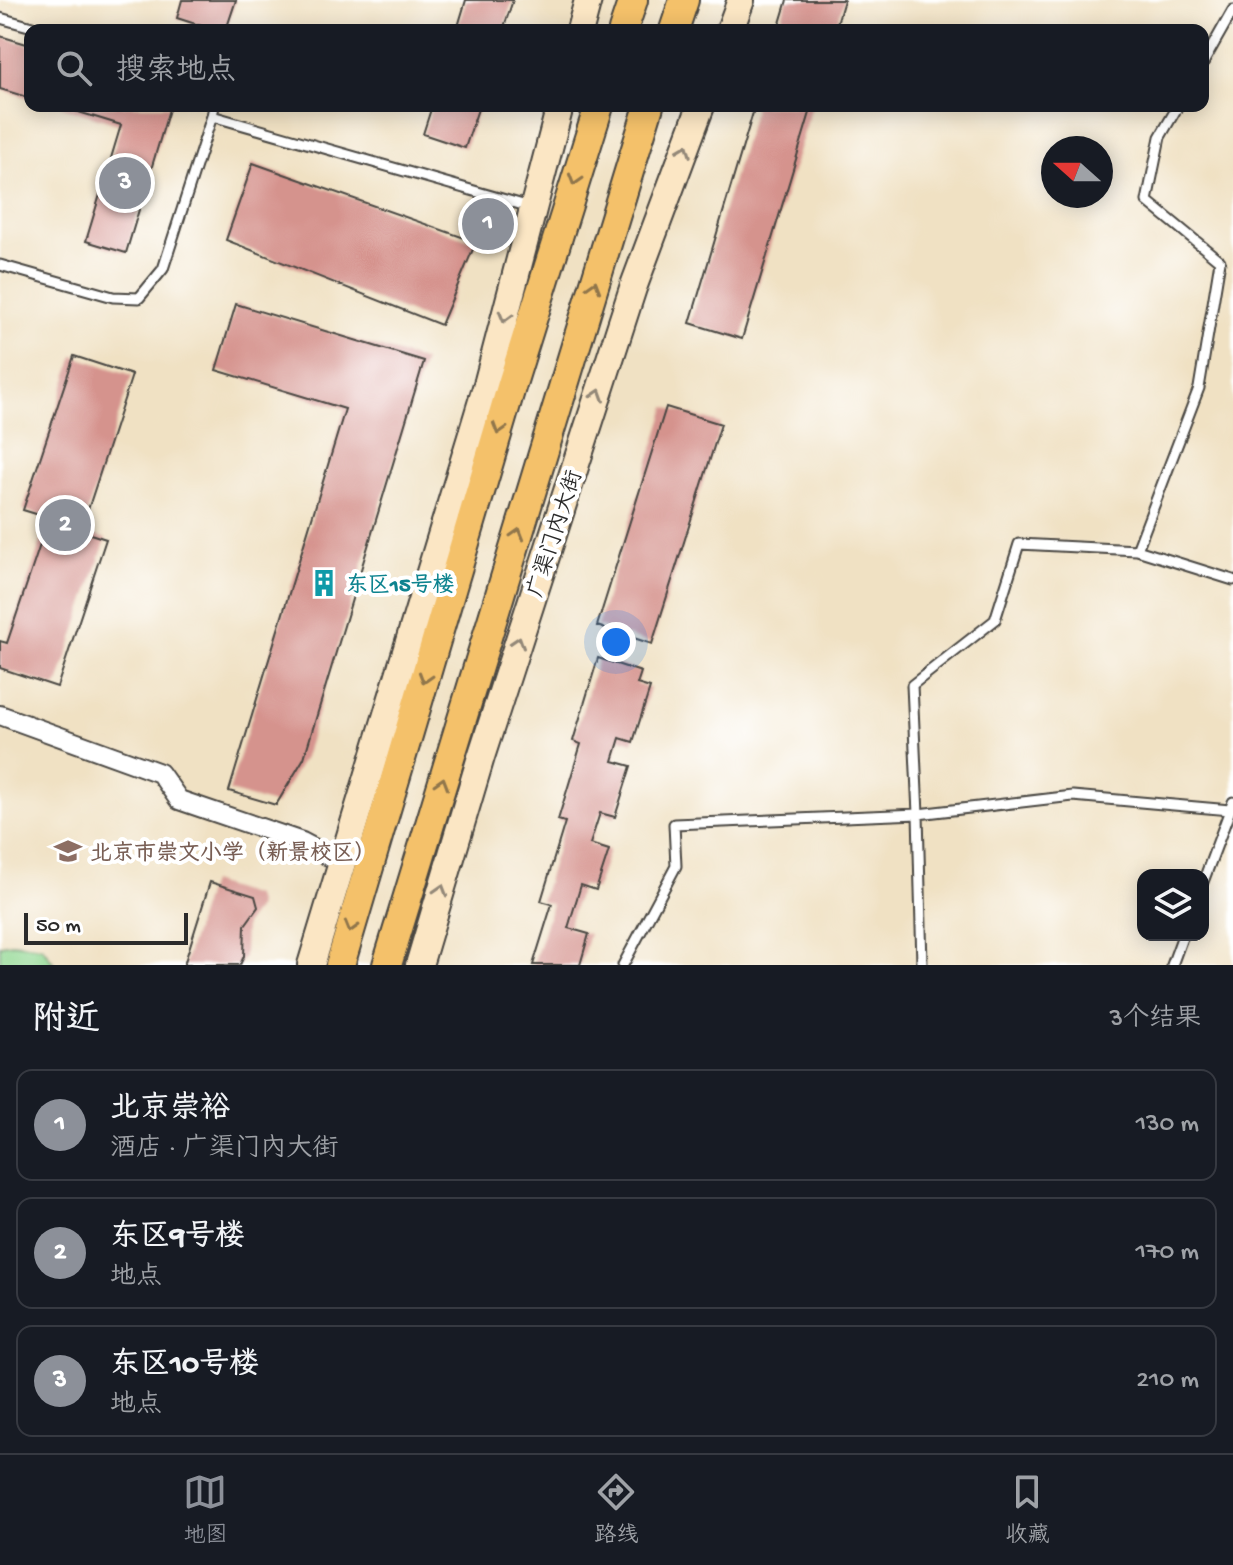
<!DOCTYPE html>
<html lang="zh">
<meta charset="utf-8">
<style>
body{margin:0;font-family:"Gochi Hand","LXGW WenKai TC",sans-serif;background:#20242c;color:#f1f3f6}
.controls{position:absolute;right:24px;bottom:24px;display:grid;overflow:hidden;border-radius:16px;box-shadow:0 4px 20px #0003}
.controls button{width:72px;height:72px;display:grid;place-items:center;padding:0;border:0;border-bottom:2px solid #363941;background:#171b24;color:#f1f3f6;font:40px sans-serif}
.compass{position:absolute;left:1041px;top:136px;width:72px;height:72px;border-radius:50%;background:#171b24;box-shadow:0 4px 20px #0003;rotate:291deg}
.scale{position:absolute;left:24px;bottom:20px;width:164px;box-sizing:border-box;padding-left:8px;border:4px solid #2b2b2b;border-top:0;font-size:22px;line-height:28px;white-space:nowrap;color:#2b2b2b;-webkit-text-stroke:6px #fff;paint-order:stroke}
.you{position:absolute;left:616px;top:642px;width:28px;height:28px;margin:-20px;border:6px solid #fff;border-radius:50%;background:#1a73e8;box-shadow:0 0 0 12px #1a73e833}
.badge{display:grid;place-items:center;width:52px;height:52px;border-radius:50%;background:#8c9099;color:#fff;font-size:26px;font-weight:700}
.pin{position:absolute;translate:-50% -50%;border:4px solid #fff;box-shadow:0 2px 8px #0006}
.list{margin:0;padding:0;list-style:none}
h2{display:flex;justify-content:space-between;align-items:center;height:104px;margin:0;padding:0 32px;font-size:34px}
h2 small{font-size:26px;font-weight:400;color:#9ea1a6}
.list li{display:grid;grid-template-columns:52px 1fr auto;gap:24px;align-items:center;box-sizing:border-box;height:112px;margin:0 16px 16px;padding:0 16px;border:2px solid #363941;border-radius:16px}
.list b{display:block;font-size:30px;white-space:nowrap}
.list p{margin:0;font-size:26px;white-space:nowrap;color:#9ea1a6}
.list em{font-size:26px;font-style:normal;color:#9ea1a6}
.icon{flex:none;width:44px;height:44px;fill:none;stroke:currentColor;stroke-width:2;stroke-linecap:round;stroke-linejoin:round}
.map{position:relative;flex:none;width:1233px;height:965px;overflow:hidden}
.search{position:absolute;background:#171b24;box-shadow:0 4px 20px #0003;left:24px;right:24px;top:24px;height:88px;display:flex;align-items:center;gap:20px;box-sizing:border-box;padding:0 28px;border-radius:16px;color:#9ea1a6;font-size:30px}
.sheet{height:488px;background:#171b24}
nav{display:flex;justify-content:space-around;align-items:center;box-sizing:border-box;height:112px;border-top:2px solid #363941;background:#171b24;font-size:22px;color:#9ea1a6}
nav a{display:grid;justify-items:center;gap:4px}
nav .on{color:#8c9099}
.map>svg:first-child{display:block}
.green{fill:#91d892;stroke:#5e825e;stroke-width:2}
.building{fill:#d5938d}
.lines{fill:none;stroke-linecap:round;stroke-linejoin:round}
.lane-casing{stroke:#494642;stroke-width:13}
.street-casing{stroke:#494642;stroke-width:22}
.secondary-casing{stroke:#494642;stroke-width:30}
.primary-casing{stroke:#494642;stroke-width:32}
.lane{stroke:#fff;stroke-width:9}
.street{stroke:#fff;stroke-width:18}
.secondary{stroke:#fbe6c4;stroke-width:26}
.primary{stroke:#f4c16b;stroke-width:28}
.oneway{stroke:#938878}
.oneway2{stroke:#90764b}
.labels{text-anchor:middle;stroke-width:8;stroke-linejoin:round;paint-order:stroke}
.street-label{font-size:22px;fill:#2b2b2b;stroke:#fff}
.culture-label{font-size:22px;font-weight:bold;fill:#0d838f;stroke:#fff;text-anchor:start}
.education-label{font-size:22px;font-weight:bold;fill:#785e54;stroke:#fff;text-anchor:start}
</style>
<div class="map">
<svg width="1233" height="965" viewBox="0 0 1233 965">
<rect width="100%" height="100%" fill="#fff"/>
<filter id="ink" filterUnits="userSpaceOnUse"><feTurbulence type="fractalNoise" baseFrequency=".0125" numOctaves="2"/><feDisplacementMap in="SourceGraphic" scale="16" xChannelSelector="R" yChannelSelector="G"/><feConvolveMatrix kernelMatrix="1 2 1 2 8 2 1 2 1" color-interpolation-filters="sRGB"/></filter>
<filter id="wash" filterUnits="userSpaceOnUse"><feTurbulence type="fractalNoise" baseFrequency=".006" numOctaves="4" result="noise"/><feDisplacementMap in="SourceGraphic" scale="32" xChannelSelector="R" yChannelSelector="G"/><feGaussianBlur stdDeviation="1.8" result="paint"/><feColorMatrix in="noise" values="0 0 0 0 0 0 0 0 0 0 0 0 0 0 0 0 0 1.4 0 .05"/><feComposite in="paint" operator="in"/></filter>
<g filter="url(#wash)">
<rect width="100%" height="100%" fill="#f0e1c3"/>
<path class="green" d="M12 943 42 947 55 965H0V945Z"/>
<g id="blocks">
<path class="building" d="M182 0H236L226 30H214L177 18Z
M466 0H513L503 30H457Z
M787 0H844L835 30H778Z
M0 36 30 45V98L0 89Z
M59 106H170L126 253 86 241 121 125Z
M432 106H479L465 148 423 134Z
M755 106H812L742 339 690 323Z
M253 163 476 242 441 325 226 240Z
M236 304 424 361 304 758 276 805 229 791 345 409 216 370Z
M74 356 132 375 81 531 106 539 57 687 0 668V641L7 643 49 518 23 510Z
M666 407 721 424 652 644 597 626Z
M598 658 641 672 637 684 650 688 633 742 620 738 613 761 631 766 615 817 600 813 590 844 609 850 596 890 581 885 568 928 589 934 580 965H533L552 904 541 901 565 822 558 820 581 744 573 741Z
M210 882 255 896 258 907 245 925 244 956 240 965H184Z"/>
</g>
</g>
<g filter="url(#ink)">
<use href="#blocks" fill-opacity="0" stroke="#494642" stroke-width="2"/>
<g class="lines">
<g class="lane-casing">
<path id="lane" d="M0 18 43 30
M1203 63 1233 10
M214 106 212 116 530 207
M0 265 113 297 139 298 163 269 212 116
M1137 550 1199 388 1220 261 1147 201 1160 137 1178 106
M1203 882 1233 802
M623 965 676 866 674 824 918 814 1073 796 1230 810
M922 965 918 814 912 685 995 620 1019 544 1137 550 1233 580
M1172 965 1183 935"/>
</g>
<g class="street-casing">
<path id="street" d="M0 715 160 773 179 800 302 842 342 863"/>
</g>
<g class="secondary-casing">
<path id="secondary" d="M580 30 588 0
M730 30 741 0
M311 965 488 381 560 106
M419 965 481 757 633 288 701 106"/>
</g>
<g class="primary-casing">
<path id="primary" d="M623 30 633 0
M674 30 684 0
M340 965 512 384 599 106
M387 965 649 106"/>
</g>
<use href="#lane" class="lane"/>
<use href="#street" class="street"/>
<use href="#secondary" class="secondary"/>
<use href="#primary" class="primary"/>
</g>
<defs><path id="oneway-chevron" d="M-2-3.5L2.5 0L-2 3.5" fill="none" stroke-width="1.6" stroke-linecap="round" stroke-linejoin="round" transform="scale(2)"/></defs>
<g class="oneway">
<use href="#oneway-chevron" transform="translate(685 150) rotate(-69)"/>
<use href="#oneway-chevron" transform="translate(505 317) rotate(105)"/>
<use href="#oneway-chevron" transform="translate(598 395) rotate(-72)"/>
<use href="#oneway-chevron" transform="translate(518 642) rotate(-72)"/>
<use href="#oneway-chevron" transform="translate(441 890) rotate(-73)"/>
</g>
<g class="oneway2">
<use href="#oneway-chevron" transform="translate(575 180) rotate(107)"/>
<use href="#oneway-chevron" transform="translate(594 286) rotate(-73)"/>
<use href="#oneway-chevron" transform="translate(499 429) rotate(107)"/>
<use href="#oneway-chevron" transform="translate(518 534) rotate(-73)"/>
<use href="#oneway-chevron" transform="translate(425 678) rotate(107)"/>
<use href="#oneway-chevron" transform="translate(442 783) rotate(-73)"/>
<use href="#oneway-chevron" transform="translate(351 927) rotate(106)"/>
</g>
</g>
<defs>
<g id="building-bare" transform="scale(2.16)"><path d="M-4-6H4V6H1V3H-1V6H-4ZM-2.5-4.3h1.7v1.8h-1.7ZM.8-4.3h1.7v1.8H.8ZM-2.5-1h1.7V.8h-1.7ZM.8-1h1.7V.8H.8Z" fill="#0f9aa8" stroke="#fff" stroke-width="2.5" paint-order="stroke"/></g>
<g id="school-bare" transform="scale(2.16)"><path d="M0-5L7-2L0 1L-7-2ZM-4 1L0 2.5L4 1V4Q0 6-4 4Z" fill="#8d6e63" stroke="#fff" stroke-width="2.5" paint-order="stroke"/></g>
</defs>
<g fill-rule="evenodd">
<use href="#building-bare" x="324" y="583"/>
<use href="#school-bare" x="68" y="851"/>
</g>
<g class="labels">
<g class="street-label">
<text transform="translate(553 533) rotate(-72)" y="8">广渠门内大街</text>
</g>
<g class="culture-label">
<text x="346" y="591">东区15号楼</text>
</g>
<g class="education-label">
<text x="90" y="859">北京市崇文小学（新景校区）</text>
</g>
</g>
</svg>
<div class="controls">
<button><svg class="icon" aria-label="layers" viewBox="0 0 24 24"><path d="M12 4l9 5-9 5-9-5zM3 14l9 5 9-5"/></svg></button>
</div>
<svg class="compass" viewBox="-18 -18 36 36"><path d="M0-13l5 13h-10z" fill="#e53935"/><path d="M0 13l5-13h-10z" fill="#9ea1a6"/></svg>
<div class="scale">50 m</div>
<div class="you"></div>
<div class="pin badge" style="left:488px;top:224px">1</div>
<div class="pin badge" style="left:65px;top:525px">2</div>
<div class="pin badge" style="left:125px;top:183px">3</div>
<div class="search"><svg class="icon" aria-label="search" viewBox="0 0 24 24"><circle cx="10" cy="10" r="6"/><path d="M15 15l6 6"/></svg>搜索地点</div>
</div>
<section class="sheet">
<h2>附近<small>3个结果</small></h2>
<ul class="list">
<li><span class="badge">1</span><div><b>北京崇裕</b><p>酒店 · 广渠门内大街</p></div><em>130 m</em></li>
<li><span class="badge">2</span><div><b>东区9号楼</b><p>地点</p></div><em>170 m</em></li>
<li><span class="badge">3</span><div><b>东区10号楼</b><p>地点</p></div><em>210 m</em></li>
</ul>
</section>
<nav>
<a class="on"><svg class="icon" aria-label="map" viewBox="0 0 24 24"><path d="M3 6l6-2 6 2 6-2v14l-6 2-6-2-6 2zM9 4v14M15 6v14"/></svg>地图</a>
<a><svg class="icon" aria-label="directions" viewBox="0 0 24 24"><path d="M12 3l9 9-9 9-9-9zM9 14v-3h6M13 9l2 2-2 2"/></svg>路线</a>
<a><svg class="icon" aria-label="saved" viewBox="0 0 24 24"><path d="M7 4h10v16l-5-4-5 4z"/></svg>收藏</a>
</nav>
